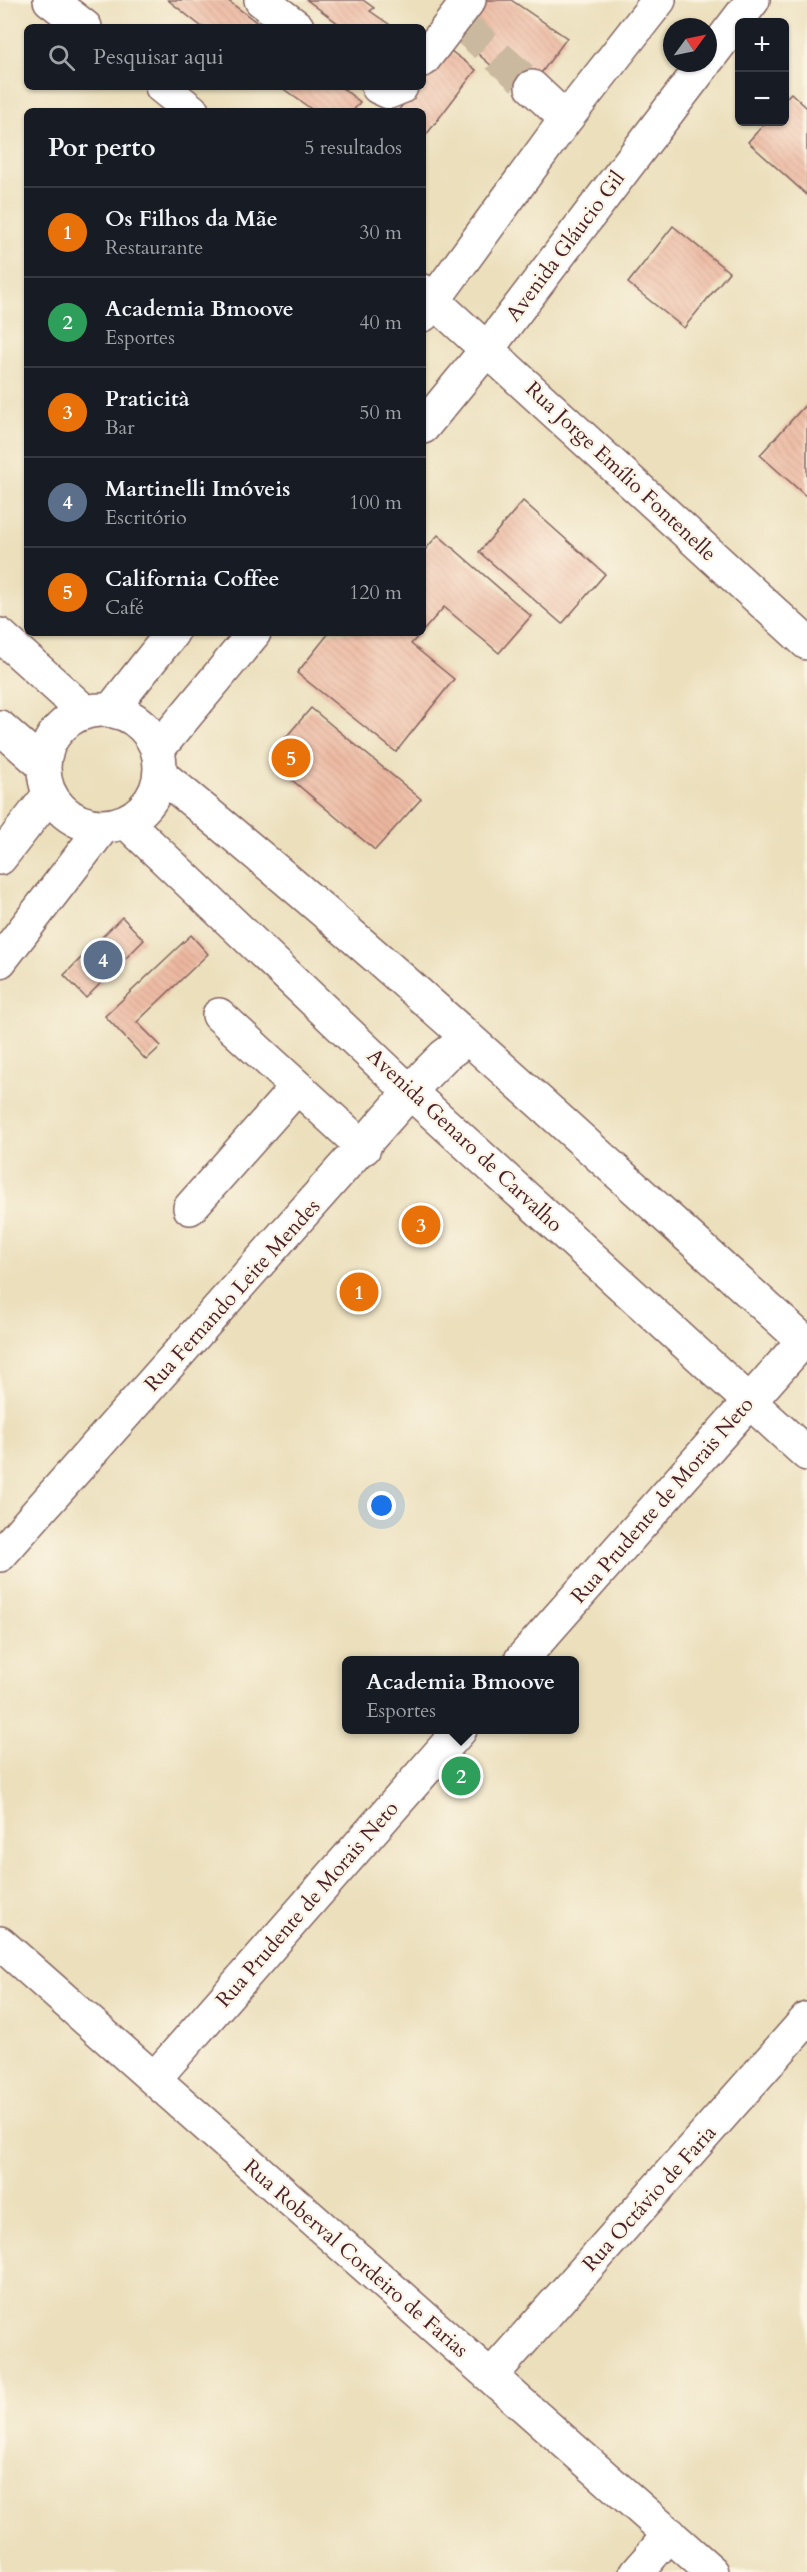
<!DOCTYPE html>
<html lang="pt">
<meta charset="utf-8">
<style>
body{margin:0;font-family:Cardo,serif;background:#20242c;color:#f1f3f6}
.controls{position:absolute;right:18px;top:18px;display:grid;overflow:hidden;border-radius:9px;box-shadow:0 2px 4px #0004}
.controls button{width:54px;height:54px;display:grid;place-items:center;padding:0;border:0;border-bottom:2px solid #363941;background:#171b24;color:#f1f3f6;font:30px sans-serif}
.compass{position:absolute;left:663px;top:18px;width:54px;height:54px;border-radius:50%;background:#171b24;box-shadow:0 2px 4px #0004;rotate:57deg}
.you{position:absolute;left:382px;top:1506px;width:21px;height:21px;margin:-15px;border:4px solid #fff;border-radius:50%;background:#1a73e8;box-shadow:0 0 0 9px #1a73e833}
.badge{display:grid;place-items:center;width:39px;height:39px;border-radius:50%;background:#2563eb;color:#fff;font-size:20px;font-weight:700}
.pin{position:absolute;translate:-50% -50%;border:3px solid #fff;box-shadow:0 2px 6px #0006}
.popup{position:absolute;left:342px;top:1656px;width:237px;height:78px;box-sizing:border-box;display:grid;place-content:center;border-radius:9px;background:#171b24;filter:drop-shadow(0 2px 4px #0005);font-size:20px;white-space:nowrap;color:#9ea1a6}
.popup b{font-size:22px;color:#f1f3f6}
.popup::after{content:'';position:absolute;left:50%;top:100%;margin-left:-12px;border:12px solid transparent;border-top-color:#171b24}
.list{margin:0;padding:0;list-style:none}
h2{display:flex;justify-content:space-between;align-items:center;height:78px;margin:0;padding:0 24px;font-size:26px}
h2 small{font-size:20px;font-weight:400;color:#9ea1a6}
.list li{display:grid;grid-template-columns:39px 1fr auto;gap:18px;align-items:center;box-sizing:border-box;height:90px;padding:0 24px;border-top:2px solid #363941}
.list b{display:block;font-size:22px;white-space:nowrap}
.list p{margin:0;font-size:20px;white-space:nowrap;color:#9ea1a6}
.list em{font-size:20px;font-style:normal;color:#9ea1a6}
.icon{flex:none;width:33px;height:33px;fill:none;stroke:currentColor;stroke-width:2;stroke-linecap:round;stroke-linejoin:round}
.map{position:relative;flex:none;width:807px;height:2572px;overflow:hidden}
.search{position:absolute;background:#171b24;box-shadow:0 2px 4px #0004;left:24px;top:24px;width:402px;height:66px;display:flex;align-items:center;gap:15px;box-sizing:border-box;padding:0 21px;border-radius:9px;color:#9ea1a6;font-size:22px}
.panel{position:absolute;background:#171b24;box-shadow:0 2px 4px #0004;left:24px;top:108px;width:402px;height:528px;border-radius:9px}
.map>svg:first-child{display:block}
.building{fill:url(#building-back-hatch)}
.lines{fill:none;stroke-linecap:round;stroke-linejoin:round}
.minor-tunnel{stroke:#cbb99f;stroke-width:33;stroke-dasharray:33 16;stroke-linecap:butt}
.minor-casing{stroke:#82625e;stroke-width:36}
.minor{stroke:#fff;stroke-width:33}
.labels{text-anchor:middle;stroke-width:4.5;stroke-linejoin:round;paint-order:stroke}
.street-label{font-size:21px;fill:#4a1f2b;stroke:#fcf5e5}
</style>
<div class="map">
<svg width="807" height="2572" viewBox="0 0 807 2572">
<defs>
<pattern id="building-back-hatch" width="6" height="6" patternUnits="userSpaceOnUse" patternTransform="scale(1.5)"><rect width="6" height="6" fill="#ecb69e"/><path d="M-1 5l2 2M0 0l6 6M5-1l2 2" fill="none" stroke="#cc9c88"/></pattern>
</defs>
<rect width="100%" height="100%" fill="#fcf5e5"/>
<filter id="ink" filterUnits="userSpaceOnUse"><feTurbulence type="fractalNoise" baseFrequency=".0167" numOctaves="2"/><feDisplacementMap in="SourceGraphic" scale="12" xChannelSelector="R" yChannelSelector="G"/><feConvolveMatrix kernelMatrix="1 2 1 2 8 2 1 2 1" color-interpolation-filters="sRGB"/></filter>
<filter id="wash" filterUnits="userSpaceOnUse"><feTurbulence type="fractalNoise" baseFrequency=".008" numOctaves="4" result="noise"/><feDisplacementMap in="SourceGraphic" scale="24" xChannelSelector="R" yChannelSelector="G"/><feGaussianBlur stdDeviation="1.35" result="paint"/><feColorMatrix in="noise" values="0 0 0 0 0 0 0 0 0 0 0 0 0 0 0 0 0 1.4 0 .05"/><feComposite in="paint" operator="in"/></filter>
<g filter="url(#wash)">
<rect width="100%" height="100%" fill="#ebdfbc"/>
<g id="blocks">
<path class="building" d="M168 0H227L263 27H202Z
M307 0H363L374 8 370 11 393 27H343Z
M478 0H511L567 38 525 95 454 33Z
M447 48 476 70 423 139V111H398L416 87H423V78Z
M281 87H341L360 102 353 111H314Z
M791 93 807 108V195L748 142 766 122H784V100Z
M673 226 729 272 684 328 628 283Z
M807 403V497L760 455Z
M523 501 605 574 562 624 479 552Z
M438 535 531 616 499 653 444 607 423 631V552Z
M329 633H421L411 644 454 679 396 752 297 673Z
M311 708 421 799 375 850 279 769 273 754 280 744Z
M122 917 144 940 86 998 64 975Z
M191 935 208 954 137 1022 161 1046 146 1060 105 1016Z"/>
</g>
</g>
<g filter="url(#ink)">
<use href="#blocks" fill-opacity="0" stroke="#82625e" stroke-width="1.5"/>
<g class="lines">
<path class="minor-tunnel" d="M461 24 532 87"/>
<g class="minor-casing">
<path id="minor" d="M50 0 85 27
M261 0 297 27
M708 59 753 0
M423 60 469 0
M162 87 192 111
M378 87 389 92 401 87
M532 87 566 119
M423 291 807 643
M423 315 566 119 659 0
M423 427 488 348 705 63
M0 635 85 712
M44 768a58 58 0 1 1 116 0a58 58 0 1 1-116 0Z
M111 710 172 633
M0 727 43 765
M158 749 254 633
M161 775C384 956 594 1152 807 1344
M126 822 411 1093 807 1454
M0 858 49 795
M0 961 103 827
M219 1015 364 1148
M190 1208 297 1087
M0 1555 427 1073 444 1056 467 1039
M521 1660 803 1341
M0 1943 712 2572
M154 2079 460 1730
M491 2376 807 2019
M637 2572 670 2534"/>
</g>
<use href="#minor" class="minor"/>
</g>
</g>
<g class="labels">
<g class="street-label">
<text transform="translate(565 246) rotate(-53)" y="7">Avenida Gláucio Gil</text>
<text transform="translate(621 471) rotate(43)" y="7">Rua Jorge Emílio Fontenelle</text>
<text transform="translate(465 1140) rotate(43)" y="7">Avenida Genaro de Carvalho</text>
<text transform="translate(232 1295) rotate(-48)" y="7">Rua Fernando Leite Mendes</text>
<text transform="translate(662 1500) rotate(-49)" y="7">Rua Prudente de Morais Neto</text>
<text transform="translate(307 1904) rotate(-49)" y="7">Rua Prudente de Morais Neto</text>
<text transform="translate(649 2198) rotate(-48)" y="7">Rua Octávio de Faria</text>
<text transform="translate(356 2258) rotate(41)" y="7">Rua Roberval Cordeiro de Farias</text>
</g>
</g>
</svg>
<div class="controls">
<button>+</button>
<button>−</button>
</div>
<svg class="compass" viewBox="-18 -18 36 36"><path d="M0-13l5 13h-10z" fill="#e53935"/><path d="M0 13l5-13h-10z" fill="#9ea1a6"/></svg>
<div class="you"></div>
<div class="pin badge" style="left:359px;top:1292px;background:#e8710a">1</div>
<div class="pin badge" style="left:461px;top:1776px;background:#2e9e5b">2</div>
<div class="popup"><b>Academia Bmoove</b>Esportes</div>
<div class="pin badge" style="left:421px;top:1225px;background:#e8710a">3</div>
<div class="pin badge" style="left:103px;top:960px;background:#5c6f8a">4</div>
<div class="pin badge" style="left:291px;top:758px;background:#e8710a">5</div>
<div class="search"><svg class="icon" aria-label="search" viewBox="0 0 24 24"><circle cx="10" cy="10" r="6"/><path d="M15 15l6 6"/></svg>Pesquisar aqui</div>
<section class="panel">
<h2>Por perto<small>5 resultados</small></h2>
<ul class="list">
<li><span class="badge" style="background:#e8710a">1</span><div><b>Os Filhos da Mãe</b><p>Restaurante</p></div><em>30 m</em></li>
<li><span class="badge" style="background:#2e9e5b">2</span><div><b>Academia Bmoove</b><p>Esportes</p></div><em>40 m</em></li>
<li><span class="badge" style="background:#e8710a">3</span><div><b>Praticità</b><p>Bar</p></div><em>50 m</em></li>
<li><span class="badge" style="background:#5c6f8a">4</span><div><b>Martinelli Imóveis</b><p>Escritório</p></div><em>100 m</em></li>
<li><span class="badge" style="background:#e8710a">5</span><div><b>California Coffee</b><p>Café</p></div><em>120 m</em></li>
</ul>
</section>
</div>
